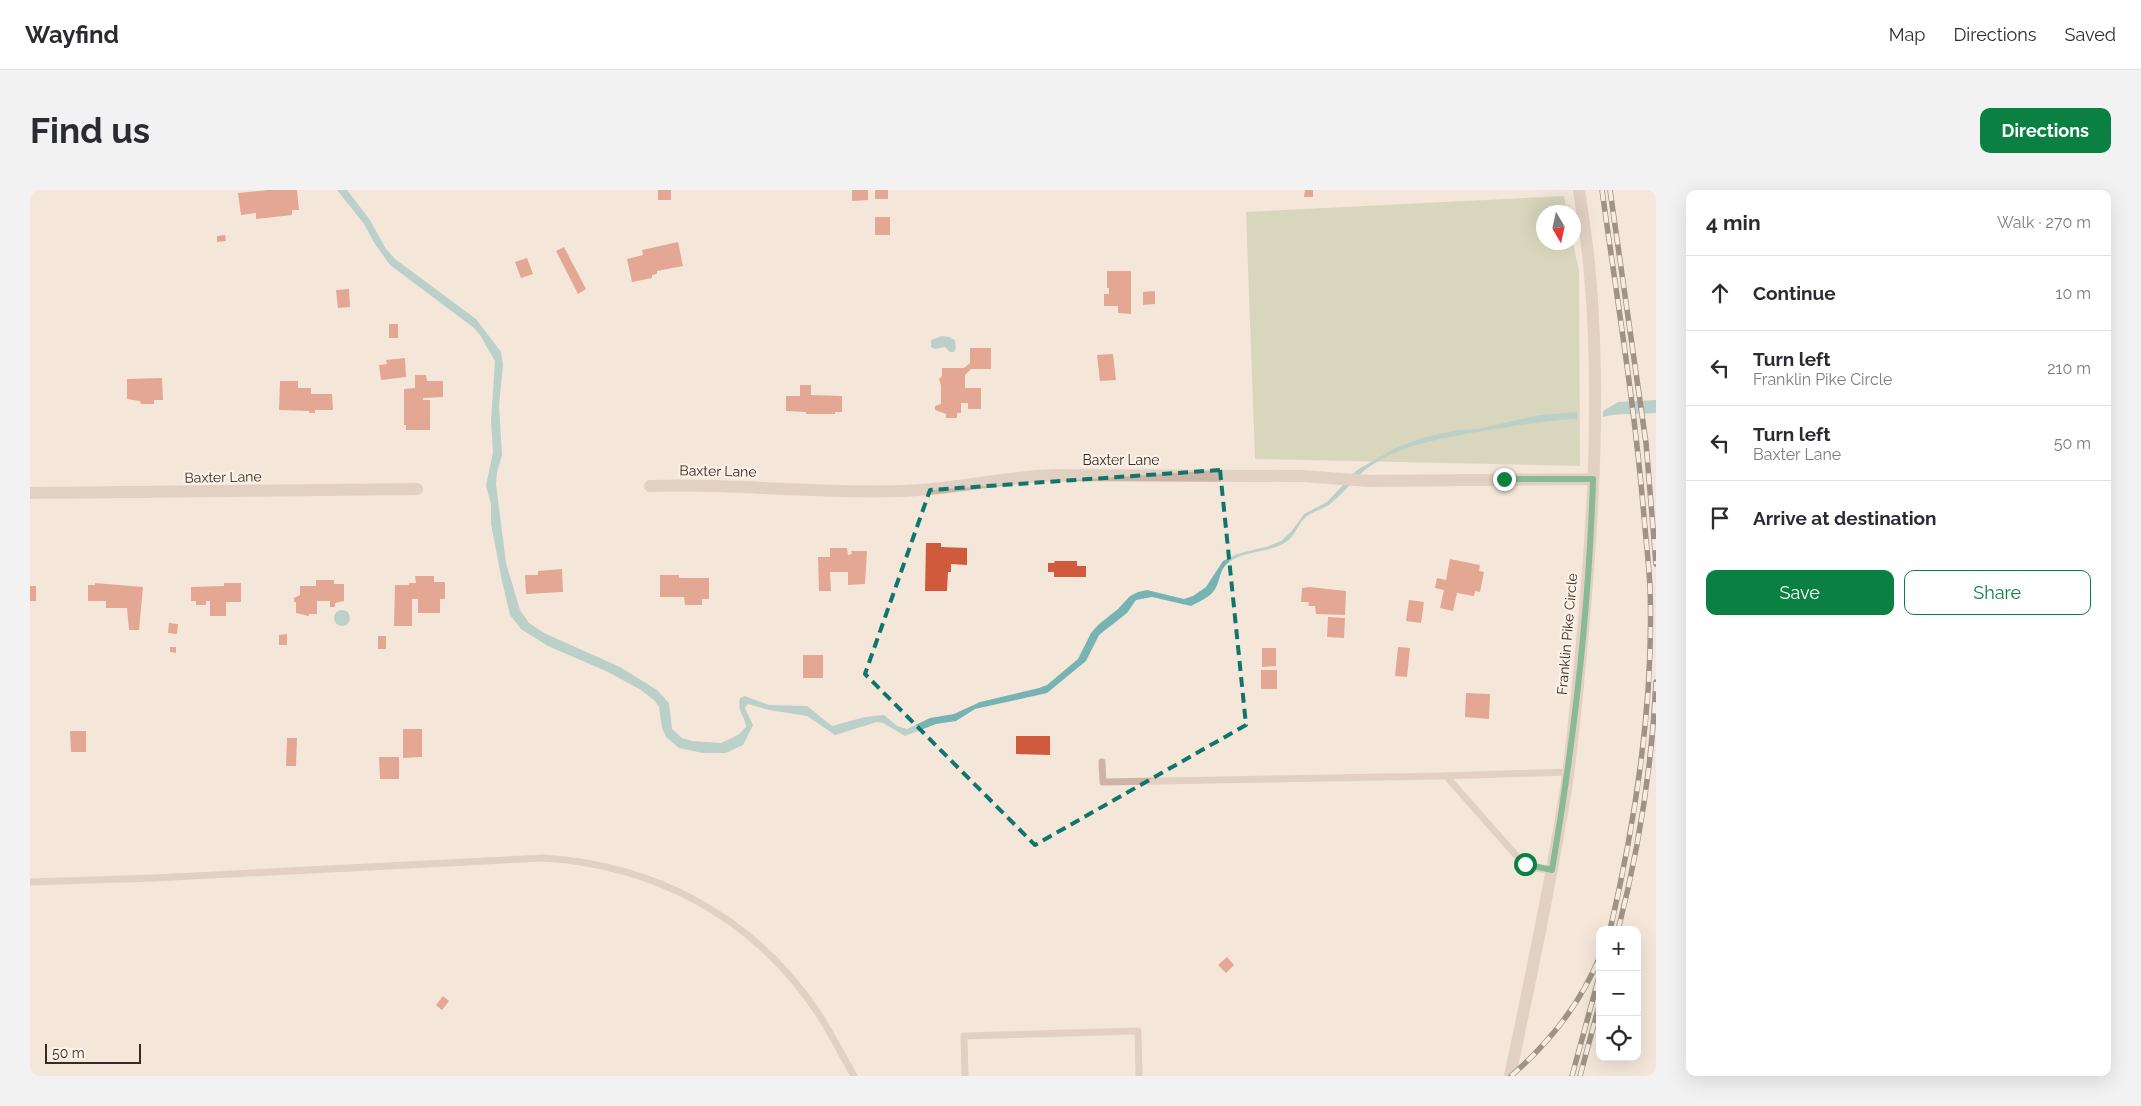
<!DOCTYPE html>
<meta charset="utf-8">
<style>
body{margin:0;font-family:Raleway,sans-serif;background:#f2f2f3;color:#2b2b33}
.controls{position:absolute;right:15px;bottom:15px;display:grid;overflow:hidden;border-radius:10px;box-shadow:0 5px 20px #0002}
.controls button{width:45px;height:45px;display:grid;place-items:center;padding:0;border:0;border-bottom:1px solid #e1e1e2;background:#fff;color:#2b2b33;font:25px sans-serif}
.compass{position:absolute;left:1506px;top:15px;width:45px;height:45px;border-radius:50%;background:#fff;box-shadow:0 5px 20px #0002;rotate:171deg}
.scale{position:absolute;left:15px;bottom:12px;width:96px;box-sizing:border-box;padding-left:5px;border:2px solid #382b27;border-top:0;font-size:14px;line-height:18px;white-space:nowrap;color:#382b27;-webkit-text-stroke:4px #fbf1e7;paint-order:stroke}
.stop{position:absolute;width:15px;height:15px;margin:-11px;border:4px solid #0b8043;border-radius:50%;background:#fff}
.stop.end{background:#0b8043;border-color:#fff;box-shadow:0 1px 5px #0008}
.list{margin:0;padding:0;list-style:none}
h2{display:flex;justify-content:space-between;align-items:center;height:65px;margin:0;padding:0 20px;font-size:21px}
h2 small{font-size:16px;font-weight:400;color:#7c7c81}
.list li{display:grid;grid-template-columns:32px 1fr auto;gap:15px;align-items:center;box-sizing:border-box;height:75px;padding:0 20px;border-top:1px solid #e1e1e2}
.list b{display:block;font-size:19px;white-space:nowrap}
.list p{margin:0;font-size:16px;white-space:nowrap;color:#7c7c81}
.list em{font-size:16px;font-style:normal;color:#7c7c81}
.actions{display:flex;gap:10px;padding:15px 20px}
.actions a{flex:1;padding:11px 0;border:1px solid #0b8043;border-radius:10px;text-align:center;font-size:18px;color:#0b8043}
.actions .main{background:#0b8043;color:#fff}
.icon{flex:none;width:28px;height:28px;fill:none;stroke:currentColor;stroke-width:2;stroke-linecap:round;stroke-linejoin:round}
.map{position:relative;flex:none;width:1626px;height:886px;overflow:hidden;border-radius:10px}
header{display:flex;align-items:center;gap:30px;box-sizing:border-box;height:70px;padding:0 25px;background:#fff;border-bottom:1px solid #e1e1e2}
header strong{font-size:24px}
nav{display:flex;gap:28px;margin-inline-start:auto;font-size:18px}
.intro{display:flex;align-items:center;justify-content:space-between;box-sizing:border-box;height:120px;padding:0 30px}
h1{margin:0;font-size:35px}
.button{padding:12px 22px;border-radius:10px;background:#0b8043;color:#fff;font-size:18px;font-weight:700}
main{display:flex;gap:30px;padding:0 30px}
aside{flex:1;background:#fff;border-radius:10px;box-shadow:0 5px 20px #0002}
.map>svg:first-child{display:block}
.green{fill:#b7c499}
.water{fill:#76b3b3}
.building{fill:#d05a3c}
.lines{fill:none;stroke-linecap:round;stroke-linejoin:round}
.lane{stroke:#cdb5a5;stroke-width:7}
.street{stroke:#cdb5a5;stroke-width:12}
.rail-casing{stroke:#382b27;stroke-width:5.5}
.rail{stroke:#fbf1e7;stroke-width:4;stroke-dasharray:11;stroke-linecap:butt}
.route{stroke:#0b8043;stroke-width:6}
.marked{fill:none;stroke:#0f766e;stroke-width:4;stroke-dasharray:10 6;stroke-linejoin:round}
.labels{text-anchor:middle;stroke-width:4.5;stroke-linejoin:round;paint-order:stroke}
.street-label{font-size:14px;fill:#382b27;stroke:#fbf1e7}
</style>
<header>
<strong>Wayfind</strong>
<nav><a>Map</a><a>Directions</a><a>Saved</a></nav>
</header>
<div class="intro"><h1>Find us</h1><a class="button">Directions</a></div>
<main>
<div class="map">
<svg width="1626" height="886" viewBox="0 0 1626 886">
<rect width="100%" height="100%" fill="#f4e7da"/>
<path class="green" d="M1534 6 1537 22H1514V52L1543 53 1549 80 1550 276 1225 269 1216 22Z"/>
<path class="water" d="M307 0H317L340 30 356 59 365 69 446 129 471 162 473 175 469 215 472 265 467 282 466 294 476 373 490 420 499 433 514 443 590 477 627 500 639 513 642 539 652 548 662 551 691 553 708 545 716 537C715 525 707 523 710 508L715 506 739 515 777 516 802 536 835 527 854 525 867 536 877 539 900 528 924 524 950 512 1009 498 1017 495 1048 469 1061 443 1068 435 1088 419 1100 406 1108 402 1117 400 1154 409 1163 406 1176 397 1193 371 1207 364 1239 356 1251 351 1261 342 1274 324 1297 312 1327 280 1364 259 1391 248 1429 240 1448 239 1509 225 1547 222V229C1515 230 1485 236 1453 241 1414 248 1376 253 1342 275 1326 285 1316 302 1300 314 1293 320 1281 321 1274 329 1267 336 1265 346 1256 352 1239 363 1215 360 1199 372 1188 380 1191 393 1183 402 1178 408 1168 412 1161 416L1122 407 1106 410 1097 423 1069 445 1056 471 1017 503 945 519 926 531 906 534 875 546 853 533 847 532 805 545 777 526 739 520 718 514 715 518 723 535 713 555 696 563H673L649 558 636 547 632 538 629 517 625 511 611 500 578 482 518 456 491 439 480 425 472 391 461 334V314L456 296 463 262 461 231 465 171 450 145 444 138 360 75 345 54 334 34Z
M912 146 919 147 925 150 926 158 924 162H920L915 157 905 159 901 157V150Z
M1626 210V223C1611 224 1586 223 1573 227V221L1588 212Z
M304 428a8 8 0 1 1 16 0a8 8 0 1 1-16 0Z"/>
<path class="building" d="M238 0H267L269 20H262V25L226 29V23L211 25 208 3Z
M628 0H641V10H628Z
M822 0H838V10L822 11Z
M845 0H858V9H845Z
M1275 0H1283V7H1274Z
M845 27H860V45H845Z
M195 45 196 51 187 52V46Z
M648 52 653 76 627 81V84L622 85V88L602 92 597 69 613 65 612 60Z
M534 57 556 99 548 104 526 61Z
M497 68 503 84 491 88 485 72Z
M1077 81H1101V124L1088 123V116H1074V104H1079V98H1077Z
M319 99 320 117 308 118 306 100Z
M1125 101V114L1113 115V102Z
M359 134H368V148H359Z
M940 158H961V179H941L935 185V198H951V219H938V213H931V223H927V228H916V224L905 220V216L911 214V196L909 189 912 186V178H934L940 173Z
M1083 164 1086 190 1070 191 1067 165Z
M375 168 376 187 351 190 349 175 357 174 356 170Z
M385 185H396L397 191H413V207L393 208V210H400V240H376V235H374V199L385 198Z
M132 188 133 210H124V214H111L110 211 97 209V189Z
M250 191H268V198H281V204H302L303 220H285V223H279V221L249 220Z
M770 195H781V205L812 206V222H805V224H776V222L756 221V206H770Z
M896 353H911V357L937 358V375L921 374V382H918L917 401H895Z
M800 358H817L818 365 822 364 821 361H837L835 394 818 395V382H800L801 401H789L788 367H800Z
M1420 369 1450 375 1449 381 1454 382 1450 402 1445 401 1444 406 1427 403 1423 421 1410 418 1414 400 1405 398 1407 388 1416 390Z
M1025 371H1047V376H1056V387H1024V382H1018V373H1024Z
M532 379 533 402 496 404 495 385H508V381Z
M630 385H649V388H679V409H672V415H655L654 407H630Z
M385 386H404V392H415V409H410V423H388V409H382V436H364L365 395H379V393H386Z
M286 390H304V394H314V411L305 413V417H300V411H287V424H279V426L266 423V412H264V408L270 405V396H286Z
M65 393 113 397 109 440H99L97 418H76V411H58V395H65Z
M194 393H211V412H196V426H180V411H176V415H166V411H161V397L194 396Z
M0 396H6V411H0Z
M1279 397 1316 401 1315 425 1286 424 1285 416H1278L1279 412H1271L1272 398Z
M1379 410 1394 412 1391 433 1376 431Z
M1298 427 1315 428 1314 448 1297 447Z
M139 433 148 434 147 444 138 443Z
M257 444V455H249V445Z
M348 446H356V459H348Z
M140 457H146V463L140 462Z
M1368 457 1380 458 1377 487 1365 486Z
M1232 458H1246V476L1232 477Z
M773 465H793V488H773Z
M1231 480H1247V499H1231Z
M1436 503 1460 504 1459 529 1435 527Z
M373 539H392V567L373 568Z
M40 541H56V562H41Z
M986 546H1020V565L986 564Z
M257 548H267L266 576H256Z
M349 567H369V589H350Z
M1197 767 1204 775 1196 783 1188 775Z
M413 806 419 811 412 820 406 815Z"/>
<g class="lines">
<path class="lane" d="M1072 572 1073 592 1411 586 1538 582
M1416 586 1491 671 1504 678 1522 680
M0 692 124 688 514 668C626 675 725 728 788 823 801 843 812 865 824 886
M935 886 934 846 1108 841 1109 886"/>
<path class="street" d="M620 296C704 293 787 304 870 301 922 300 972 287 1024 285L1272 286 1339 291 1563 289
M0 303 387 299
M1480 886C1500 791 1520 696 1536 599 1544 543 1549 486 1554 430 1564 315 1570 199 1560 85 1558 56 1553 28 1549 0"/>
<g class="rail-casing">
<path id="rail" d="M1572 0C1587 109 1605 217 1614 327 1616 350 1619 375 1620 398 1624 513 1606 629 1580 740
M1580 0 1616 253 1626 374
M1588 740C1609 659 1622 575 1626 492
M1481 886C1519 853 1551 813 1570 766
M1542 886 1570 783
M1550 886 1570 812"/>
</g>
<use href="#rail" class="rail"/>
</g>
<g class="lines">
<path class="route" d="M1474 289H1563C1559 420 1544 551 1522 680L1495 674"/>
</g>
<path d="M0 0H1626V886H0ZM1190 280 1216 535 1005 655 835 484 900 300Z" fill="#f4e7da" fill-opacity=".55" fill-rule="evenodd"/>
<path class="marked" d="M1190 280 1216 535 1005 655 835 484 900 300Z"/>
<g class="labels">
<g class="street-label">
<text x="1091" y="275">Baxter Lane</text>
<text transform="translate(688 281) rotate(1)" y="5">Baxter Lane</text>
<text transform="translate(193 287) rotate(-1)" y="5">Baxter Lane</text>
<text transform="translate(1537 444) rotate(-85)" y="5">Franklin Pike Circle</text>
</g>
</g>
</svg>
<div class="controls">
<button>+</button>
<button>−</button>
<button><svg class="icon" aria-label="locate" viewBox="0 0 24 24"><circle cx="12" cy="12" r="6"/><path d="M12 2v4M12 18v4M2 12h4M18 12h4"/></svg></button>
</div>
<svg class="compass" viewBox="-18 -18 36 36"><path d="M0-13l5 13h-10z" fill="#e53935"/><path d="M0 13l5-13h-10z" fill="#7c7c81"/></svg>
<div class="scale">50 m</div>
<div class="stop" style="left:1495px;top:674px"></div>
<div class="stop end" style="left:1474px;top:289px"></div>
</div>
<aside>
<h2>4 min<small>Walk · 270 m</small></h2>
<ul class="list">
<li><svg class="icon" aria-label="ahead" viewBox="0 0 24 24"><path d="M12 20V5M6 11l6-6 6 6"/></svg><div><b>Continue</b></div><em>10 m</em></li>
<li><svg class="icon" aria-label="left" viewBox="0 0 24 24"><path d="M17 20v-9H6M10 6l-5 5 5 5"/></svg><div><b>Turn left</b><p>Franklin Pike Circle</p></div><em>210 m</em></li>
<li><svg class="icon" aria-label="left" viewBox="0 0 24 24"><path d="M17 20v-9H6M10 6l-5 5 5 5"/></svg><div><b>Turn left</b><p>Baxter Lane</p></div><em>50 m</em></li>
<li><svg class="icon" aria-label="arrive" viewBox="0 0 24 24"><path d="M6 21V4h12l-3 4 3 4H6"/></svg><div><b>Arrive at destination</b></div></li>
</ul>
<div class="actions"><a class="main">Save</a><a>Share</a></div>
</aside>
</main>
